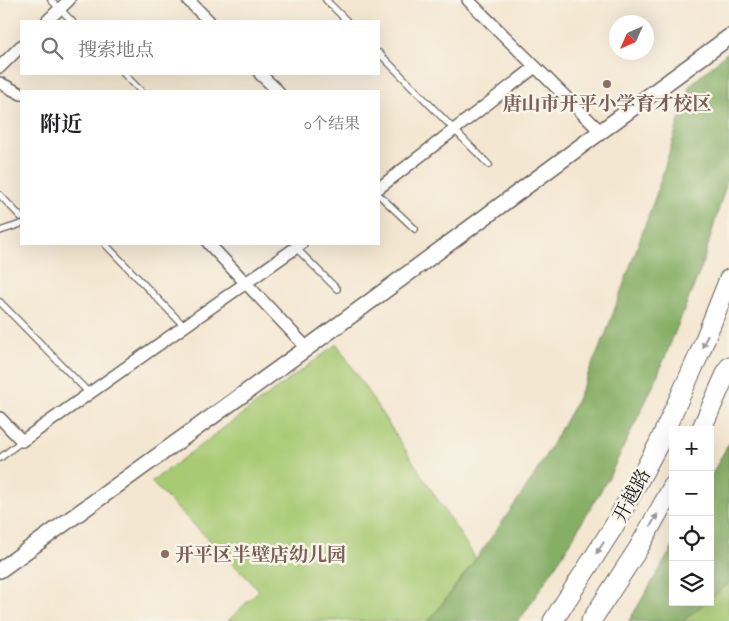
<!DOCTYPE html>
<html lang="zh">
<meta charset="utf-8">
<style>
body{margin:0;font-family:"IM FELL Double Pica","Noto Serif SC",serif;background:#f6f6f6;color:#202124}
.controls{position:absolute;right:15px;bottom:15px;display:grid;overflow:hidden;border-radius:0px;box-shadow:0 5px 20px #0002}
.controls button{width:45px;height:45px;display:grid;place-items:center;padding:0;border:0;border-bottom:1px solid #e0e0e0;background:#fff;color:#202124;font:25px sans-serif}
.compass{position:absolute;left:609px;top:15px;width:45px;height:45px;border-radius:50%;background:#fff;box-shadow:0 5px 20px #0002;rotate:225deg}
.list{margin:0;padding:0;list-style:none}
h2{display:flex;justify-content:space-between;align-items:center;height:65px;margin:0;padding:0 20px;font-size:21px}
h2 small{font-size:16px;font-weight:400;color:#757577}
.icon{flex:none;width:28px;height:28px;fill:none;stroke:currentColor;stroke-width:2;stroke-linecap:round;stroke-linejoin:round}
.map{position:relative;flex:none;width:729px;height:621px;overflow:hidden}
.search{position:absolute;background:#fff;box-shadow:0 5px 20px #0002;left:20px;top:20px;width:360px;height:55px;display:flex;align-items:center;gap:12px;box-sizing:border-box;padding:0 18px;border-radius:0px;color:#757577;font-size:19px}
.panel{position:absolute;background:#fff;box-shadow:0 5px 20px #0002;left:20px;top:90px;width:360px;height:155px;border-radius:0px}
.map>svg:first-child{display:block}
.green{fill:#a8ca73;stroke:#627348}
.forest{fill:#86ae65;stroke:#516540}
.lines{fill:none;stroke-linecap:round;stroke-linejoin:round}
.service-casing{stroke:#68635b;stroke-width:8}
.minor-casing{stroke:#68635b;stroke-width:14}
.tertiary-casing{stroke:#68635b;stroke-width:18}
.primary-casing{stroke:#68635b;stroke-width:21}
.service{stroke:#fff;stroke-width:5.5}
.minor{stroke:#fff;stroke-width:11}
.tertiary{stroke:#fff;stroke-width:15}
.primary{stroke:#fff;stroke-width:19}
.oneway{fill:#999}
.education-dot{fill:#8d6e63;stroke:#f7f3e8;stroke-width:2}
.labels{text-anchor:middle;stroke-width:5;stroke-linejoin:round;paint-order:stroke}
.education-label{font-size:19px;font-weight:bold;fill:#785e54;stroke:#f7f3e8}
.street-label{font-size:19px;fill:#1c1c1c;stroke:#f7f3e8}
</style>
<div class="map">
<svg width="729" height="621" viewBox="0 0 729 621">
<rect width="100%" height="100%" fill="#f7f3e8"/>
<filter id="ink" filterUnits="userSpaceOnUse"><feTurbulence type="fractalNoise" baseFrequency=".02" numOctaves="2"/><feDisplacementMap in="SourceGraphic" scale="10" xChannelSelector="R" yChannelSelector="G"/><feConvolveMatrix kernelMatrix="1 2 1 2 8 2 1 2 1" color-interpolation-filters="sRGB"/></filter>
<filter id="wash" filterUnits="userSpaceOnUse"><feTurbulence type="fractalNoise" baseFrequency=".0096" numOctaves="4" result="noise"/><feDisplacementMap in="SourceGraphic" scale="20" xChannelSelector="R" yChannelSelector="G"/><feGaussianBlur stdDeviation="1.12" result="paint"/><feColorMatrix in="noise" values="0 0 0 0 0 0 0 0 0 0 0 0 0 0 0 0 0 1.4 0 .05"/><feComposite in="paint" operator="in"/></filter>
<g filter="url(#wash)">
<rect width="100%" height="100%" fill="#f4e7d1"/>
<path class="green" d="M337 344 476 559 429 621H228L259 590 151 482Z
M729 443V621H629L673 547V602H710V478Z"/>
<path class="forest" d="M729 51V174L702 266 654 384 609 477 562 556 519 621H429L476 559 531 481 575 404 606 333 656 195 690 85Z
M729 443V583L710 599V478Z
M673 547V602H706L683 621H629Z"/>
</g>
<g filter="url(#ink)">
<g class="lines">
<g class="service-casing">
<path id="service" d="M51 0 72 21
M326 0 347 21
M379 53 489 165
M124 74 141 91
M0 195 21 217
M379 195 415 229
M0 231 21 224
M105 244 183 325
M294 246 337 289
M0 302 89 393
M0 458 22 441"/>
</g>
<g class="minor-casing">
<path id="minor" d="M188 0 209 21
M468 0 600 131
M47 21 69 0
M0 67 21 46
M260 74 278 91
M0 83 21 94
M379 188 535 67
M209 244 307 348
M0 418 22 441 301 244"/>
</g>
<g class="tertiary-casing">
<path id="tertiary" d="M0 570 307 348 729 37"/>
</g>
<g class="primary-casing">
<path id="primary" d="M701 430 729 367
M553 621 614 526 658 445 698 357 729 279
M591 621 638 549 673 486"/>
</g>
<use href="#service" class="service"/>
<use href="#minor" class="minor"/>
<use href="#tertiary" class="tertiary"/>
<use href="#primary" class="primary"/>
</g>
<defs><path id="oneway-solid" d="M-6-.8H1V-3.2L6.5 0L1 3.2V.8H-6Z" transform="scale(1.25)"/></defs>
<g class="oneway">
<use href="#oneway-solid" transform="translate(705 341) rotate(113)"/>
<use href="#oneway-solid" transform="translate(654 520) rotate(-61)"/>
<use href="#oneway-solid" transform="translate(600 548) rotate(123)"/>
</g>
</g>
<g class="education-dot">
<circle cx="607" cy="84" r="5"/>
<circle cx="165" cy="554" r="5"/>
</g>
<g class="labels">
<g class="education-label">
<text x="607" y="110">唐山市开平小学育才校区</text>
<text x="175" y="561" text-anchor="start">开平区半壁店幼儿园</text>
</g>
<g class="street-label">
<text transform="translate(631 495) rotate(-62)" y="7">开越路</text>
</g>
</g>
</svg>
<div class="controls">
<button>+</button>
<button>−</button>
<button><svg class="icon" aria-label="locate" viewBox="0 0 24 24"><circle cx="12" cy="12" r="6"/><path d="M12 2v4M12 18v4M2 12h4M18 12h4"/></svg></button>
<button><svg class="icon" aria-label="layers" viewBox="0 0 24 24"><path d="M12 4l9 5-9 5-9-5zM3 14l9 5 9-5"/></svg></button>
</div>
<svg class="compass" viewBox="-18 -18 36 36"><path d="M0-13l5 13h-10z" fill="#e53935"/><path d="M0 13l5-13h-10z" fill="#757577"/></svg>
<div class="search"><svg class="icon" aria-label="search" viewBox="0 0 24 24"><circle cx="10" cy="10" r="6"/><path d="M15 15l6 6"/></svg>搜索地点</div>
<section class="panel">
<h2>附近<small>0个结果</small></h2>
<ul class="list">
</ul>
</section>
</div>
